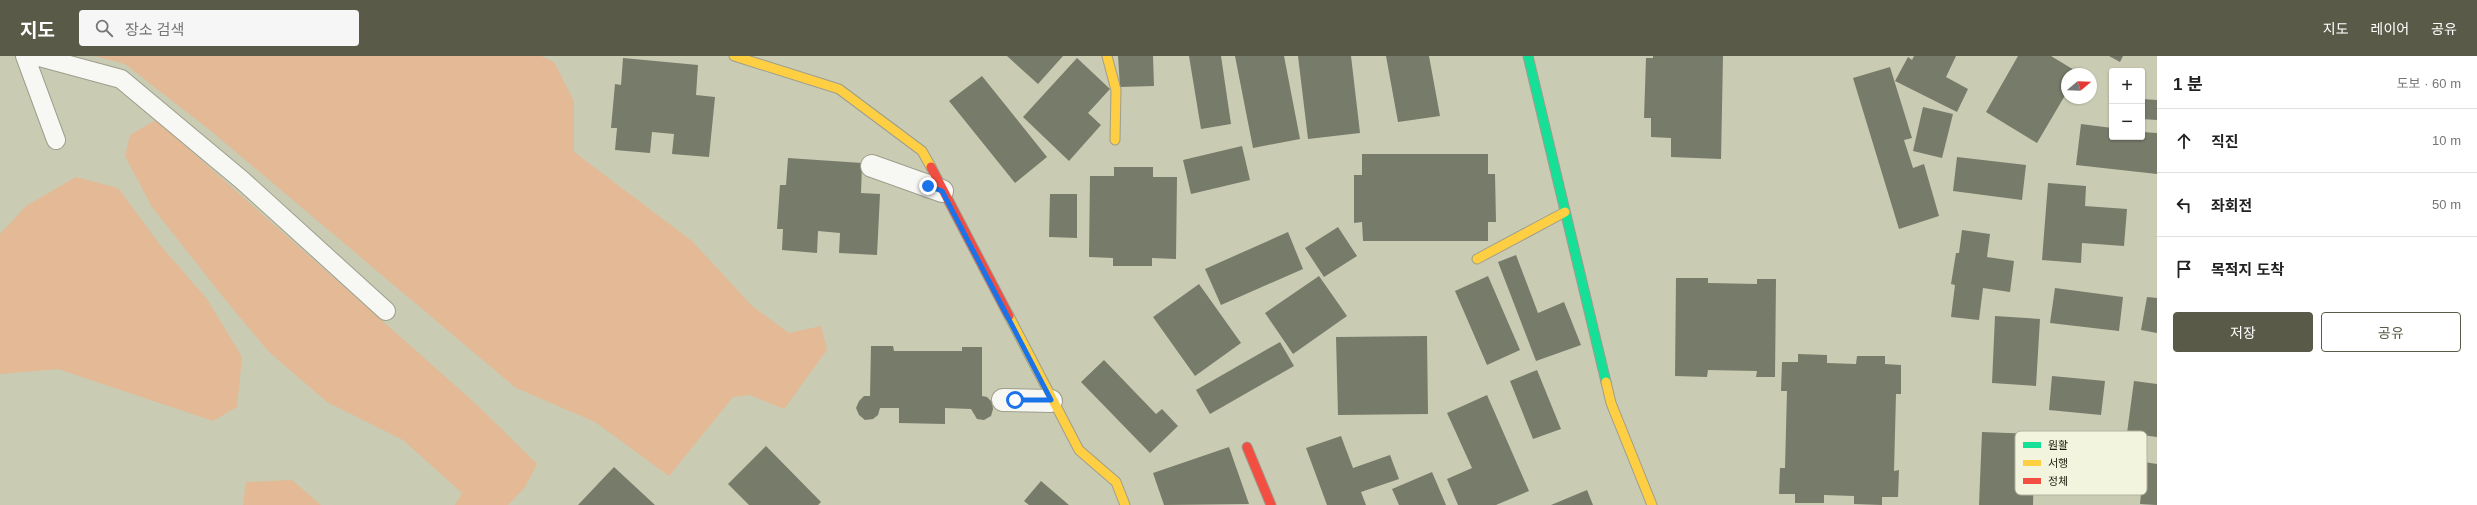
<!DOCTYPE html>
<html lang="ko">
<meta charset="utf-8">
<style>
body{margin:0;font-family:Helvetica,"Noto Sans KR",sans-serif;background:#f6f6f6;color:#222}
.controls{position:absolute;right:12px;top:12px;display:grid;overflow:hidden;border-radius:4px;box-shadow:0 1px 3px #0004}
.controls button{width:36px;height:36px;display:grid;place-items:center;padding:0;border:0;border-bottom:1px solid #e0e0e0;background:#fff;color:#222;font:20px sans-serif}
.compass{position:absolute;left:2061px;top:12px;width:36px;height:36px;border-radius:50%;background:#fff;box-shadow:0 1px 3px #0004;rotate:71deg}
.stop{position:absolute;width:12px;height:12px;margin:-9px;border:3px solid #1a73e8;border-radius:50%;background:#fff}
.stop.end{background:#1a73e8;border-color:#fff;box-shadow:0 1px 4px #0008}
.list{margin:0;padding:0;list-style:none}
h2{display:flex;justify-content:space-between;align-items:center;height:52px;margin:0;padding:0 16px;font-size:17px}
h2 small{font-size:13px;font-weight:400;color:#767676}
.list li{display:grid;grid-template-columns:26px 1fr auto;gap:12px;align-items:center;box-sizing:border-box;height:64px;padding:0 16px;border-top:1px solid #e0e0e0}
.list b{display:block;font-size:15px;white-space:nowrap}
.list em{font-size:13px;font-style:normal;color:#767676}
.actions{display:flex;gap:8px;padding:12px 16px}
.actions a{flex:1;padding:9px 0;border:1px solid #595a47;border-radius:4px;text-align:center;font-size:14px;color:#595a47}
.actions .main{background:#595a47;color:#fff}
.icon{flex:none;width:22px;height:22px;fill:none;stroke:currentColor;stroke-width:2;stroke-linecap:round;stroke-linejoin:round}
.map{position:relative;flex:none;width:2157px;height:449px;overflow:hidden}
header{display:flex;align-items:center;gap:24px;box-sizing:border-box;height:56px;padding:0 20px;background:#595a47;color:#fff}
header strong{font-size:19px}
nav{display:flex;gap:22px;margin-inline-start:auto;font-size:14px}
.search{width:280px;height:36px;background:#f6f6f6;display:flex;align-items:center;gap:10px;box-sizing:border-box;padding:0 14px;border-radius:4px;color:#767676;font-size:15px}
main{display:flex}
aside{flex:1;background:#fff}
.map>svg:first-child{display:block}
.green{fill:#e3b996}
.building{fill:#777b69}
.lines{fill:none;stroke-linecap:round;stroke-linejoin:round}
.lane-casing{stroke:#9d9e8c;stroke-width:20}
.street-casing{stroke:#9d9e8c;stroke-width:24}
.fast-casing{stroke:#9d9e8c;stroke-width:11}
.slow-casing{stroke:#9d9e8c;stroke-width:11}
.jam-casing{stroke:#9d9e8c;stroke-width:11}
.lane{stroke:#f7f7f4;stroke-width:18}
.street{stroke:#f7f7f4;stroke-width:22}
.fast{stroke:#16e098;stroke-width:9}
.slow{stroke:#ffcf43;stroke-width:9}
.jam{stroke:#f24e42;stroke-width:9}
.route{stroke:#1a73e8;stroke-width:5}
.key{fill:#f2f4de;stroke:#b2b49f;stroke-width:1}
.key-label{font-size:11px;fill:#1c1d0d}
</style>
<header>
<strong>지도</strong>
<div class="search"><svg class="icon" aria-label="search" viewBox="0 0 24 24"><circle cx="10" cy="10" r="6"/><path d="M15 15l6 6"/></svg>장소 검색</div>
<nav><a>지도</a><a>레이어</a><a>공유</a></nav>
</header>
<main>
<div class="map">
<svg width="2157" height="449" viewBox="0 0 2157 449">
<rect width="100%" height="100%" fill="#cacbb3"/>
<path class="green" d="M95 0H541L554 6 574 45V96L692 185 752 250 789 277 821 270 827 294 784 353 750 339 733 341 669 420 595 366 516 332 211 75 125 8Z
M156 64 476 348 537 408 525 431 508 449H455L462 437 403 384 327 346 269 296 228 247 152 151 125 100 130 79Z
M76 121 118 132 160 189 207 243 242 301 237 351 213 365 58 313 0 318V178L26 150Z
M292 424 321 449H243L246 426Z"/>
<path class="building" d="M1007 0H1063L1038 28Z
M1118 0H1153L1154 30 1120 31Z
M1189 0H1221L1231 68 1201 73Z
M1235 0H1284L1300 83 1253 92Z
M1298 0H1351L1360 77 1308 83Z
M1386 0H1429L1440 60 1398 66Z
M1653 0H1723L1721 103 1671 101V82L1651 81V62H1644L1646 2H1653Z
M1914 0H1956L1946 21 1968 33 1957 56 1895 25 1908 1 1912 4Z
M2018 0H2051L2079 17 2067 18V36L2037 87 1986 56Z
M2109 0H2123L2120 6Z
M623 2 698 9 696 39 715 41 709 101 672 98 674 78 652 76 650 97 615 94 617 72H611L615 28 621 29Z
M1077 2 1110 33 1088 57 1101 69 1069 105 1023 61Z
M1890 11 1912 82 1904 84 1913 112 1924 108 1939 160 1899 173 1853 22Z
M982 20 1047 101 1015 127 949 45Z
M2142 43 2157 44V64L2142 63Z
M1923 51 1953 58 1942 102 1913 95Z
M2081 68 2112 72V81H2142V76L2157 77V118L2076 109Z
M1242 90 1250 124 1191 138 1183 104Z
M1362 98H1488V118H1495L1496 166H1488V185H1363L1362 166 1354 167V119H1362Z
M1957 101 2026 109 2022 144 1953 135Z
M788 102 862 107 861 137 880 138 877 199 839 197 840 177 818 175 817 197 782 194 783 173H777L780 129H786Z
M1114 111H1153V121H1177L1176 203 1152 202V210H1113V202L1089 201 1090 120H1114Z
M2048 127 2086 130 2085 150 2127 153 2124 190 2082 187 2081 207 2042 204Z
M1050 138H1077V182L1049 181Z
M1338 171 1357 200 1324 221 1305 192Z
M1962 174 1990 178 1987 201 2014 205 2010 236 1983 232 1979 264 1951 261 1955 229 1951 228 1956 197H1959Z
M1288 176 1303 213 1221 249 1205 213Z
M1516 199 1538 257 1564 246 1581 289 1536 305 1498 206Z
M1319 220 1347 260 1293 298 1265 257Z
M1488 220 1520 294 1487 309 1455 235Z
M1676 222H1708V227L1757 228V223H1776L1775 321H1756L1757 315 1708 314 1707 321 1675 320Z
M1199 228 1241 287 1195 320 1153 261Z
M2055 232 2123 241 2119 275 2050 267Z
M2147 241 2157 242V277L2141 274Z
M1995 260 2040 263 2036 330 1992 327Z
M1427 280 1428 358 1338 359 1336 281Z
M1280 286 1294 310 1210 358 1196 334Z
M871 290H893L894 295H962V291H982V340L987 341 992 346 993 353 991 360 984 364 977 363 971 353 945 352V368L899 367V352H880L878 359 873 363 865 364 859 359 856 352 859 345 864 340H870Z
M1798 298 1827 299V307L1856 308 1857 300H1885V308L1901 309V338H1896L1894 415 1899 414 1898 441H1882V449L1854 448V440L1824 439V447H1795V438H1779L1780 412H1785L1787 335H1781L1782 306H1798Z
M1104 304 1156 358 1162 353 1178 370 1150 397 1081 326Z
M1537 314 1561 373 1533 383 1510 325Z
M2052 320 2105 325 2101 359 2049 354Z
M2134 325 2157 328V381L2127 377Z
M1487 339 1529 435 1496 449H1458L1447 423 1472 412 1447 357Z
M1982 376 2035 378 2033 449H1979Z
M1341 380 1353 412 1390 399 1399 423 1361 436 1366 449H1327L1306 392Z
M766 390 821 446 818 449H749L728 428Z
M1229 391 1249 448 1164 449 1153 417Z
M2144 406 2157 408V449L2140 448Z
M614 411 655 449H578Z
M1432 416 1446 449H1399L1392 433Z
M1041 425 1069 449H1029L1024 445Z
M1587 434 1593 449H1551Z"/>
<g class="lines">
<g class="lane-casing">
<path id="lane" d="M25 0 56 84
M36 0 121 23 243 125 386 255"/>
</g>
<g class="street-casing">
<path id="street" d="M872 110 942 135
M1003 344 1051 345"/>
</g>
<g class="fast-casing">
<path id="fast" d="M1528 0 1606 326"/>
</g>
<g class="slow-casing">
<path id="slow" d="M734 0 839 33 922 95 931 111
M1107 0 1116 34 1115 84
M1477 203 1565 156
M1009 260 1079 394 1116 426 1125 449
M1606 326 1611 347 1652 449"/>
</g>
<g class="jam-casing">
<path id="jam" d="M931 111 1009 260
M1247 391 1271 449"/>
</g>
<use href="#lane" class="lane"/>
<use href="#street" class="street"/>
<use href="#fast" class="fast"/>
<use href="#slow" class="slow"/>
<use href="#jam" class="jam"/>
</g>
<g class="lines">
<path class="route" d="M928 130 942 135 1051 344H1015"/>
</g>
<rect x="2015" y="375" width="132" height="64" rx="6" class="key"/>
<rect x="2023" y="386" width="18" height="6" fill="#16e098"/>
<rect x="2023" y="404" width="18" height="6" fill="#ffcf43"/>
<rect x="2023" y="422" width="18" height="6" fill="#f24e42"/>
<g class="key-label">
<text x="2048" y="393">원활</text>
<text x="2048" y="411">서행</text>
<text x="2048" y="429">정체</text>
</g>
</svg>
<div class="controls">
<button>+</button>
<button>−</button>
</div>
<svg class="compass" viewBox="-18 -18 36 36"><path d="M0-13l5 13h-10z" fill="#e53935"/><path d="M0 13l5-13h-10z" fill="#767676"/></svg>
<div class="stop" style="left:1015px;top:344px"></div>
<div class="stop end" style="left:928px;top:130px"></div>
</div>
<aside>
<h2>1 분<small>도보 · 60 m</small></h2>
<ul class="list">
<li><svg class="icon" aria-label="ahead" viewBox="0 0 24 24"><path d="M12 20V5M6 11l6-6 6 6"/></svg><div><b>직진</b></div><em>10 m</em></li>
<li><svg class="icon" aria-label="left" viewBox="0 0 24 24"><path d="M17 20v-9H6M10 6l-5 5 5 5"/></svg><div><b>좌회전</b></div><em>50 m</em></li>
<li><svg class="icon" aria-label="arrive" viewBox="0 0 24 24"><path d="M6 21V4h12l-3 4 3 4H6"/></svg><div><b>목적지 도착</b></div></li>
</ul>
<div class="actions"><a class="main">저장</a><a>공유</a></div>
</aside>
</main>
